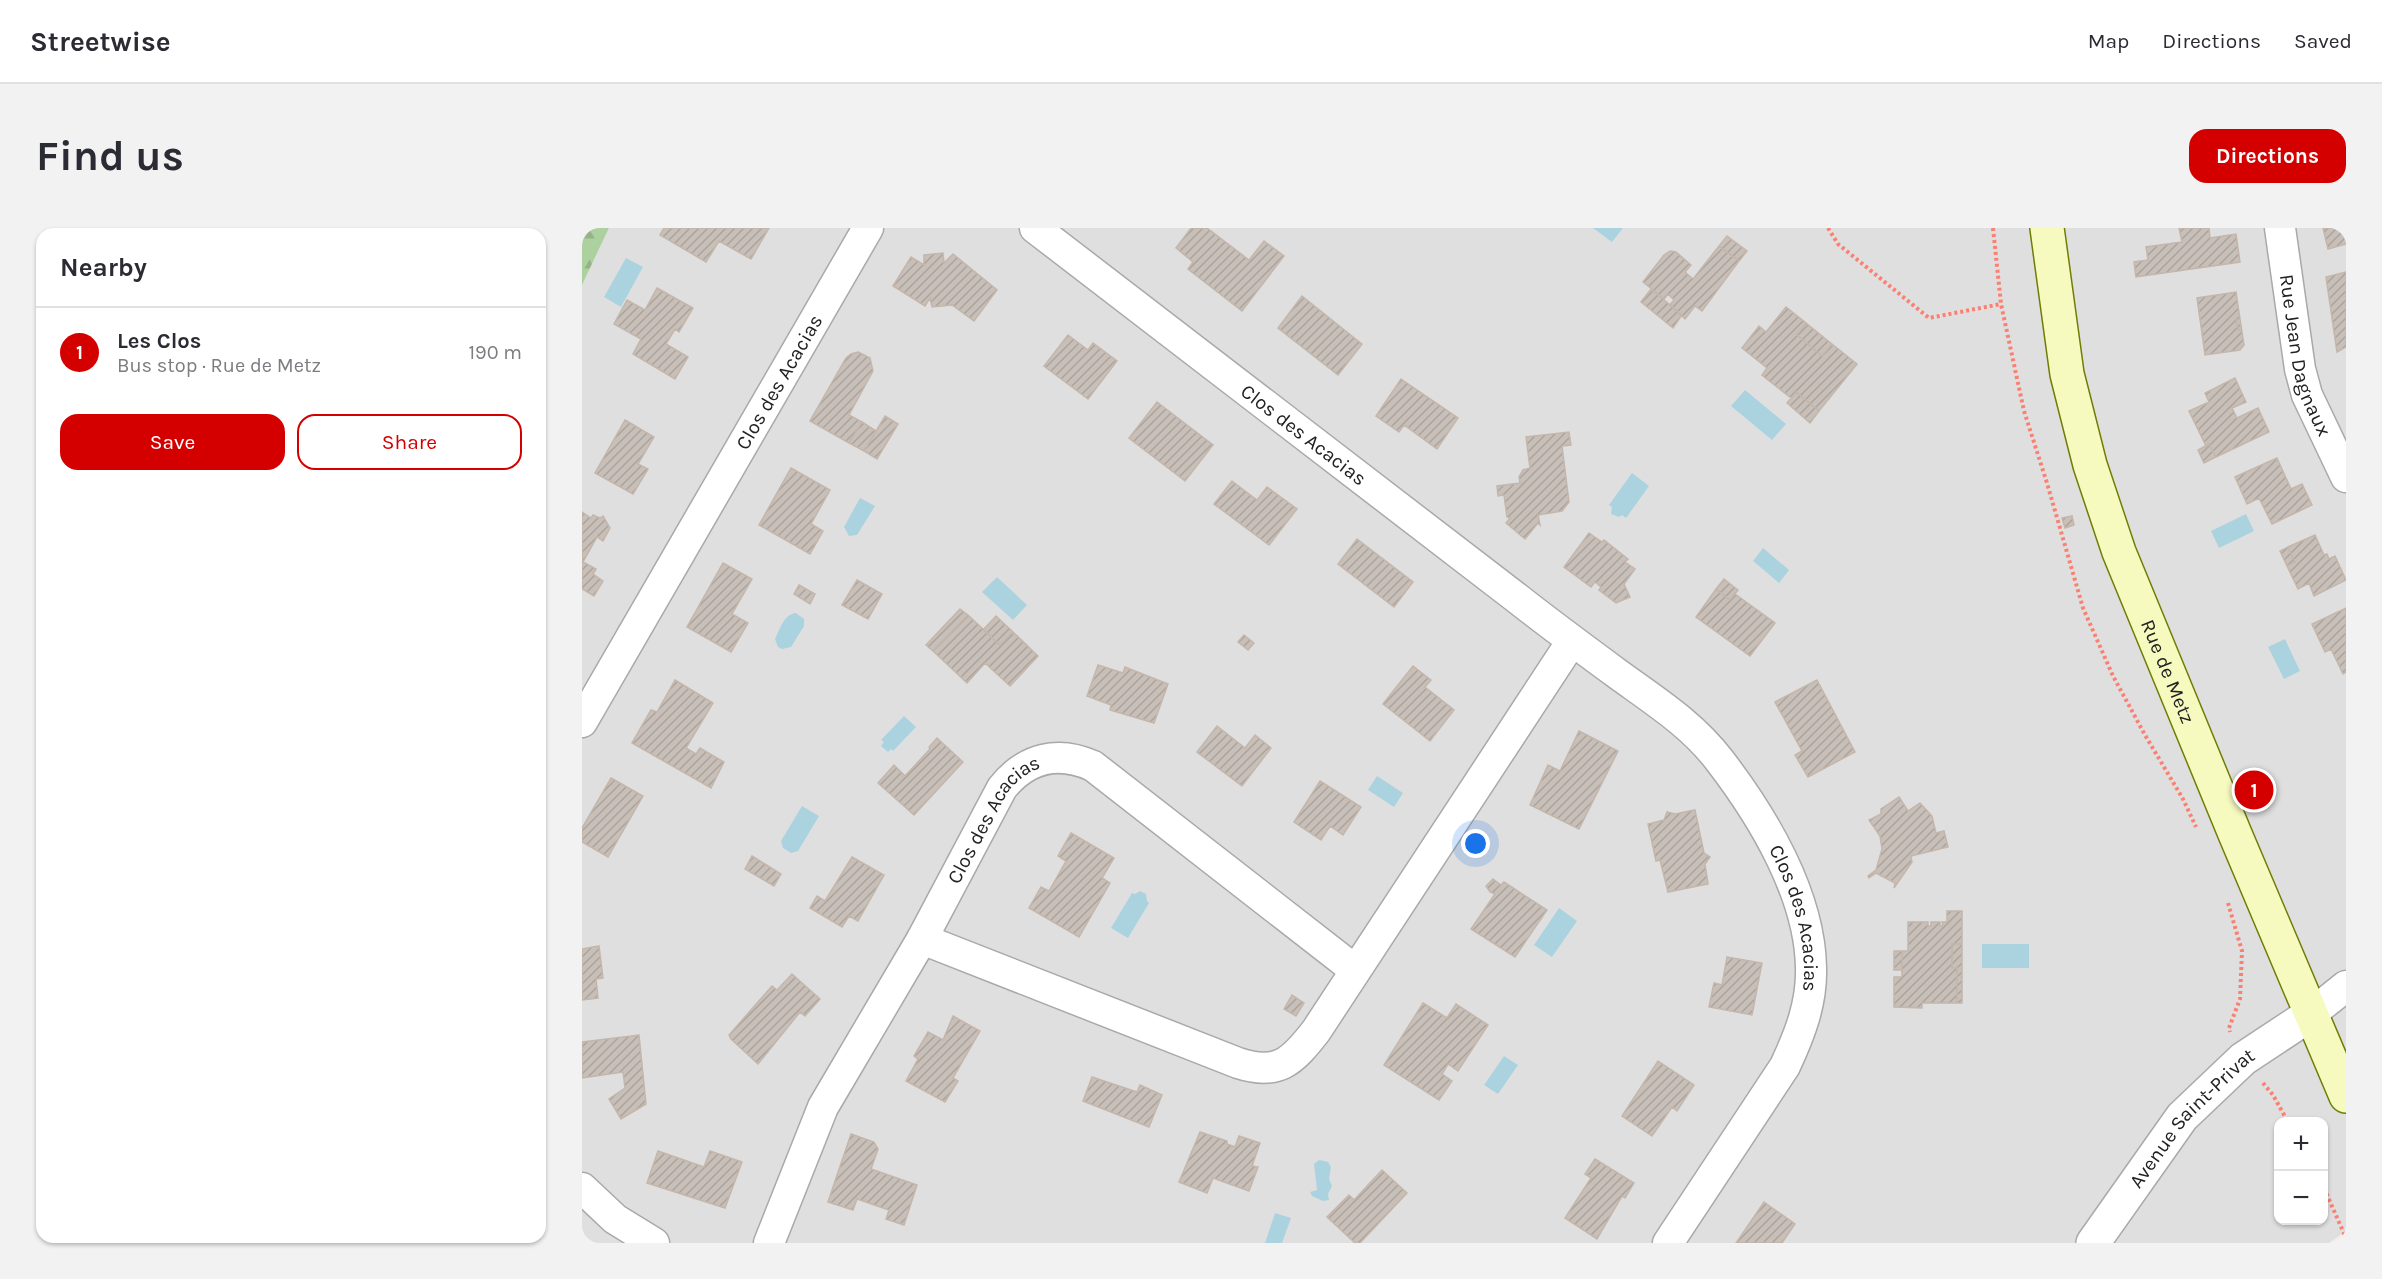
<!DOCTYPE html>
<meta charset="utf-8">
<style>
body{margin:0;font-family:Karla,sans-serif;background:#f2f2f3;color:#2b2b33}
.controls{position:absolute;right:18px;bottom:18px;display:grid;overflow:hidden;border-radius:12px;box-shadow:0 2px 4px #0004}
.controls button{width:54px;height:54px;display:grid;place-items:center;padding:0;border:0;border-bottom:2px solid #e1e1e2;background:#fff;color:#2b2b33;font:30px sans-serif}
.you{position:absolute;left:894px;top:616px;width:21px;height:21px;margin:-15px;border:4px solid #fff;border-radius:50%;background:#1a73e8;box-shadow:0 0 0 9px #1a73e833}
.badge{display:grid;place-items:center;width:39px;height:39px;border-radius:50%;background:#d40000;color:#fff;font-size:20px;font-weight:700}
.pin{position:absolute;translate:-50% -50%;border:3px solid #fff;box-shadow:0 2px 6px #0006}
.list{margin:0;padding:0;list-style:none}
h2{display:flex;justify-content:space-between;align-items:center;height:78px;margin:0;padding:0 24px;font-size:26px}
h2 small{font-size:20px;font-weight:400;color:#7c7c81}
.list li{display:grid;grid-template-columns:39px 1fr auto;gap:18px;align-items:center;box-sizing:border-box;height:90px;padding:0 24px;border-top:2px solid #e1e1e2}
.list b{display:block;font-size:22px;white-space:nowrap}
.list p{margin:0;font-size:20px;white-space:nowrap;color:#7c7c81}
.list em{font-size:20px;font-style:normal;color:#7c7c81}
.actions{display:flex;gap:12px;padding:18px 24px}
.actions a{flex:1;padding:14px 0;border:2px solid #d40000;border-radius:18px;text-align:center;font-size:21px;color:#d40000}
.actions .main{background:#d40000;color:#fff}
.map{position:relative;flex:none;width:1764px;height:1015px;overflow:hidden;border-radius:18px}
header{display:flex;align-items:center;gap:36px;box-sizing:border-box;height:84px;padding:0 30px;background:#fff;border-bottom:2px solid #e1e1e2}
header strong{font-size:28px}
nav{display:flex;gap:33px;margin-inline-start:auto;font-size:21px}
.intro{display:flex;align-items:center;justify-content:space-between;box-sizing:border-box;height:144px;padding:0 36px}
h1{margin:0;font-size:42px}
.button{padding:15px 27px;border-radius:18px;background:#d40000;color:#fff;font-size:21px;font-weight:700}
main{display:flex;gap:36px;padding:0 36px}
aside{flex:1;background:#fff;border-radius:18px;box-shadow:0 2px 4px #0004}
.map>svg:first-child{display:block}
.residential{fill:#e0dfdf;fill-rule:evenodd}
.forest{fill:url(#forest-firs)}
.water{fill:#aad3df}
.building{fill:url(#building-hatch);stroke:#c4b6ab;stroke-width:1.5}
.lines{fill:none;stroke-linecap:round;stroke-linejoin:round}
.minor-casing{stroke:#a9a9a9;stroke-width:33}
.tertiary-casing{stroke:#a9a9a9;stroke-width:36}
.secondary-casing{stroke:#707d05;stroke-width:36}
.path{stroke:#fa8072;stroke-width:4;stroke-dasharray:3 3;stroke-linecap:butt}
.minor{stroke:#fff;stroke-width:30}
.tertiary{stroke:#fff;stroke-width:33}
.secondary{stroke:#f7fabf;stroke-width:33}
.labels{text-anchor:middle;stroke-width:4.5;stroke-linejoin:round;paint-order:stroke}
.street-label{font-size:20px;fill:#222;stroke:#fff}
</style>
<header>
<strong>Streetwise</strong>
<nav><a>Map</a><a>Directions</a><a>Saved</a></nav>
</header>
<div class="intro"><h1>Find us</h1><a class="button">Directions</a></div>
<main>
<aside>
<h2>Nearby<small></small></h2>
<ul class="list">
<li><span class="badge">1</span><div><b>Les Clos</b><p>Bus stop · Rue de Metz</p></div><em>190 m</em></li>
</ul>
<div class="actions"><a class="main">Save</a><a>Share</a></div>
</aside>
<div class="map">
<svg width="1764" height="1015" viewBox="0 0 1764 1015">
<defs>
<pattern id="forest-firs" width="22" height="20" patternUnits="userSpaceOnUse" patternTransform="scale(1.5)"><rect width="22" height="20" fill="#add19e"/><path d="M5 1l3.5 6h-7zM16 11l3.5 6h-7z" fill="#95b388"/></pattern>
<pattern id="building-hatch" width="6" height="6" patternUnits="userSpaceOnUse" patternTransform="scale(1.5)"><rect width="6" height="6" fill="#c7bfb8"/><path d="M-1 1l2-2M0 6l6-6M5 7l2-2" fill="none" stroke="#aba49e"/></pattern>
</defs>
<rect width="100%" height="100%" fill="#f2efe9"/>
<path class="residential" d="M27 0H1764V1003L1747 1015H0V57ZM1696 894H1742V992H1696Z"/>
<path class="forest" d="M0 0H27L0 57Z"/>
<path class="water" d="M1011 0H1041L1030 14Z
M44 30 61 39 39 79 22 69Z
M1163 162 1204 196 1190 212 1149 178Z
M1050 245 1067 258 1044 290 1040 287 1037 289 1029 286 1030 279 1027 277Z
M278 270 293 278 275 307 267 308 262 299Z
M1664 286 1672 303 1637 320 1629 303Z
M1181 320 1207 342 1197 355 1171 333Z
M415 349 445 377 431 392 400 364Z
M214 385 222 391V398L209 419 200 421 196 419 193 411C198 401 202 386 214 385Z
M1703 411 1718 443 1702 451 1686 419Z
M322 488 334 499 311 523 309 521 306 524 299 518 302 514 299 512Z
M795 548 821 565 812 579 786 562Z
M220 578 237 588 216 623 209 625 201 620 199 613Z
M558 663 564 666 565 673 567 675 546 710 529 700 550 665 553 666Z
M977 680 995 693 970 729 952 717Z
M1400 716H1447V740H1400Z
M922 828 936 837 916 866 902 857Z
M737 932 746 934 749 939 747 951 750 958 746 966 747 972 741 973 730 968 728 964 735 962 732 936Z
M693 985 709 990 700 1015H683Z"/>
<path class="building" d="M82 0H187L169 31 137 13 124 34 78 7Z
M609 0H625L667 32 682 13 702 28 660 83 606 41 611 34 594 20Z
M1597 0H1627L1628 10 1654 6 1658 34 1554 49 1552 34 1566 32 1564 19 1600 14Z
M1741 0H1764V16L1746 21Z
M1145 8 1165 23 1157 33 1137 18Z
M1137 18 1157 33 1120 83 1113 78 1103 91 1088 77 1092 72 1086 66 1082 71 1061 54 1082 27 1088 23 1094 24 1109 37 1103 44 1111 51Z
M361 25 362 35 371 26 415 62 392 93 370 77 350 79 348 70 343 78 311 58 329 29 342 37V27Z
M1764 44V119L1755 124 1744 49Z
M75 60 111 80 97 104 93 101 84 116 106 129 93 151 51 126 59 111 32 96 45 72 63 82Z
M1069 61 1100 87 1091 100 1059 74Z
M1654 64 1658 91 1654 92 1656 101 1660 104 1662 117 1658 122 1623 127 1615 70Z
M720 68 780 116 756 147 696 100Z
M1204 79 1224 95 1215 107 1240 128 1250 116 1275 136 1237 183 1214 164 1209 170 1180 147 1185 140 1160 120 1177 98 1184 104Z
M1658 91 1660 104 1656 101 1654 92Z
M1224 95 1250 116 1240 128 1215 107Z
M486 107 506 122 511 115 535 133 506 171 462 138Z
M276 124 288 130 291 143 267 187 280 194 267 215 228 193 264 130 269 126Z
M1653 150 1664 174 1650 180 1655 190 1676 180 1687 204 1634 229 1627 216 1624 218 1607 183 1627 174 1623 165Z
M819 151 876 190 855 221 822 197 817 204 794 188Z
M1214 164 1237 183 1228 195 1205 175Z
M575 174 631 217 603 253 547 210Z
M303 188 316 196 295 231 282 223Z
M43 192 72 209 56 236 66 241 51 266 13 245Z
M280 194 294 203 282 223 267 215Z
M987 204 989 217 980 218 987 274 980 283 956 287 958 297 956 295 943 311 924 295 928 290 925 289 922 267 916 268 915 258 938 255 937 249 941 242 948 240 944 209Z
M1627 216 1634 229 1622 235 1616 222Z
M1695 230 1709 261 1720 256 1730 277 1690 296 1677 270 1665 276 1653 249Z
M209 240 248 262 229 296 241 303 228 326 177 297Z
M650 253 675 272 685 259 715 281 687 317 632 276Z
M0 284 9 290 11 287 18 290 21 288 28 300 21 313 15 309 1 334 14 341 11 346 21 353 12 368 0 361Z
M1490 288 1492 297 1483 300 1480 290Z
M1007 305 1020 314 1022 312 1046 331 1043 334 1053 341 1042 356 1048 369 1034 375 1017 362 1019 359 1013 354 1009 359 982 339Z
M1733 307 1742 327 1745 326 1747 331 1753 328 1764 352 1732 368 1727 355 1716 361 1705 338 1713 334 1706 319Z
M775 311 831 354 812 379 756 336Z
M1706 319 1713 334 1705 338 1698 323Z
M141 335 170 351 150 386 166 395 149 424 105 399Z
M1142 351 1156 362 1148 372 1134 361Z
M275 352 300 366 286 391 260 377Z
M217 357 233 366 228 376 212 366Z
M1134 361 1148 372 1153 366 1193 395 1168 428 1114 389Z
M1764 380V444L1761 446 1749 421 1743 424 1730 396Z
M378 381 386 387 351 423 344 417Z
M386 387 418 417 431 404 456 428 428 458 403 435 385 455 351 423Z
M414 388 431 404 418 417 401 402Z
M662 407 672 415 666 422 656 414Z
M516 437 541 445 543 439 586 456 572 495 528 482 529 477 505 468Z
M831 438 849 452 843 459 872 482 848 513 801 476Z
M93 452 131 475 104 520 114 526 118 520 142 534 129 560 50 515 69 482 75 484Z
M1235 452 1273 524 1226 549 1213 527 1220 523 1193 474Z
M635 498 663 520 673 507 689 520 660 558 615 524Z
M997 503 1036 523 997 601 948 577 966 537 978 543Z
M355 510 381 534 332 587 296 555 312 537 323 548 348 521 347 519Z
M29 550 61 568 26 629 0 614V600Z
M738 553 779 579 761 607 748 598 739 612 712 594Z
M1317 569 1326 583 1338 575 1350 588 1354 605 1362 603 1366 619 1329 628 1330 634 1312 660 1313 655 1294 645 1287 650 1286 648 1294 642 1300 621 1298 608 1287 592 1299 586V581Z
M1113 582 1122 625 1128 629 1123 636 1126 656 1086 664 1078 632 1074 633 1066 596 1082 592 1085 584 1093 586Z
M489 605 532 630 520 650 528 655 497 709 447 680 459 659 467 663 484 633 476 628Z
M170 628 199 646 192 658 163 641Z
M270 629 302 647 276 693 267 688 260 699 228 680 235 668 243 673Z
M911 651 919 657 922 654 965 682 933 729 889 701 913 666 908 664 904 658Z
M1365 683H1380V716H1370V740H1375V775H1340V780L1312 779V749H1320V723H1326V694H1346V698H1349V694H1358V698H1361L1360 694H1365Z
M1370 716H1380V775H1375V740H1370Z
M17 718 21 750 14 751 16 770 0 772V721Z
M1312 723H1320V742H1312Z
M1145 729 1180 735 1170 787 1127 779 1132 755 1140 757Z
M210 746 238 771 223 788 218 784 176 836 149 811 147 807 190 758 195 762Z
M710 767 722 775 714 788 702 781Z
M841 775 865 790 874 776 906 797 876 843 866 836 860 846 870 853 857 872 802 837Z
M371 788 398 803 371 850 376 853 363 874 324 853 336 831 332 828 346 804 361 812Z
M57 807 64 876 39 891 27 871 43 860 41 844 0 850V814Z
M1076 833 1112 857 1095 883 1090 879 1070 908 1040 888Z
M510 849 555 864 558 857 580 867 567 899 501 873Z
M618 904 645 913V916L653 919 657 908 678 915 670 938 676 939 667 963 631 950 625 965 597 954Z
M269 906 292 914 296 921 289 941 335 957 322 997 304 991 307 982 275 971 271 982 246 974Z
M76 923 122 939 128 923 160 934 143 980 65 955Z
M1013 931 1052 955 1043 970 1040 968 1015 1011 983 990 1009 950 1003 946Z
M800 942 825 965 778 1015H773L745 989 767 967 772 972Z
M1182 974 1213 996 1200 1015H1154Z"/>
<g class="lines">
<g class="minor-casing">
<g id="minor">
<path id="s1" d="M453 0C614 124 775 247 936 371 969 397 1003 422 1037 447 1073 473 1111 497 1138 533 1181 589 1228 667 1229 740 1230 775 1218 806 1203 838L1086 1015"/>
<path id="s2" d="M1698 0 1718 141 1725 167 1764 249"/>
<path id="s3" d="M0 494 286 0"/>
<path d="M340 711 656 835C696 848 710 834 734 803L990 413"/>
<path d="M1729 786 1764 758"/>
<path d="M0 960 33 991 72 1015"/>
<path id="s4" d="M187 1015 241 879 340 711 420 560C444 530 476 522 511 538L773 742"/>
</g>
</g>
<g class="tertiary-casing">
<g id="tertiary">
<path id="s5" d="M1511 1015 1600 889 1661 831 1729 786"/>
</g>
</g>
<g class="secondary-casing">
<g id="secondary">
<path id="s6" d="M1465 0 1485 146 1508 237 1537 324 1653 606 1764 868"/>
</g>
</g>
<path class="path" d="M1246 0 1256 16 1347 90 1419 76
M1411 0 1419 76 1442 183 1465 255 1501 380 1531 448 1563 507 1601 571 1614 599
M1646 675 1660 723 1658 771 1647 800 1648 804
M1681 855 1691 867 1706 894
M1742 960 1764 1010"/>
<use href="#minor" class="minor"/>
<use href="#tertiary" class="tertiary"/>
<use href="#secondary" class="secondary"/>
</g>
<g class="labels">
<g class="street-label">
<text dy="7" stroke="none"><textPath href="#s2" startOffset="130">Rue Jean Dagnaux</textPath></text>
<text dy="7" stroke="none"><textPath href="#s3" startOffset="393">Clos des Acacias</textPath></text>
<text dy="7" stroke="none"><textPath href="#s1" startOffset="339">Clos des Acacias</textPath></text>
<text dy="7" stroke="none"><textPath href="#s6" startOffset="462">Rue de Metz</textPath></text>
<text dy="7" stroke="none"><textPath href="#s4" startOffset="482">Clos des Acacias</textPath></text>
<text dy="7" stroke="none"><textPath href="#s1" startOffset="1046">Clos des Acacias</textPath></text>
<text dy="7" stroke="none"><textPath href="#s5" startOffset="160">Avenue Saint-Privat</textPath></text>
</g>
</g>
</svg>
<div class="controls">
<button>+</button>
<button>−</button>
</div>
<div class="you"></div>
<div class="pin badge" style="left:1672px;top:562px">1</div>
</div>
</main>
